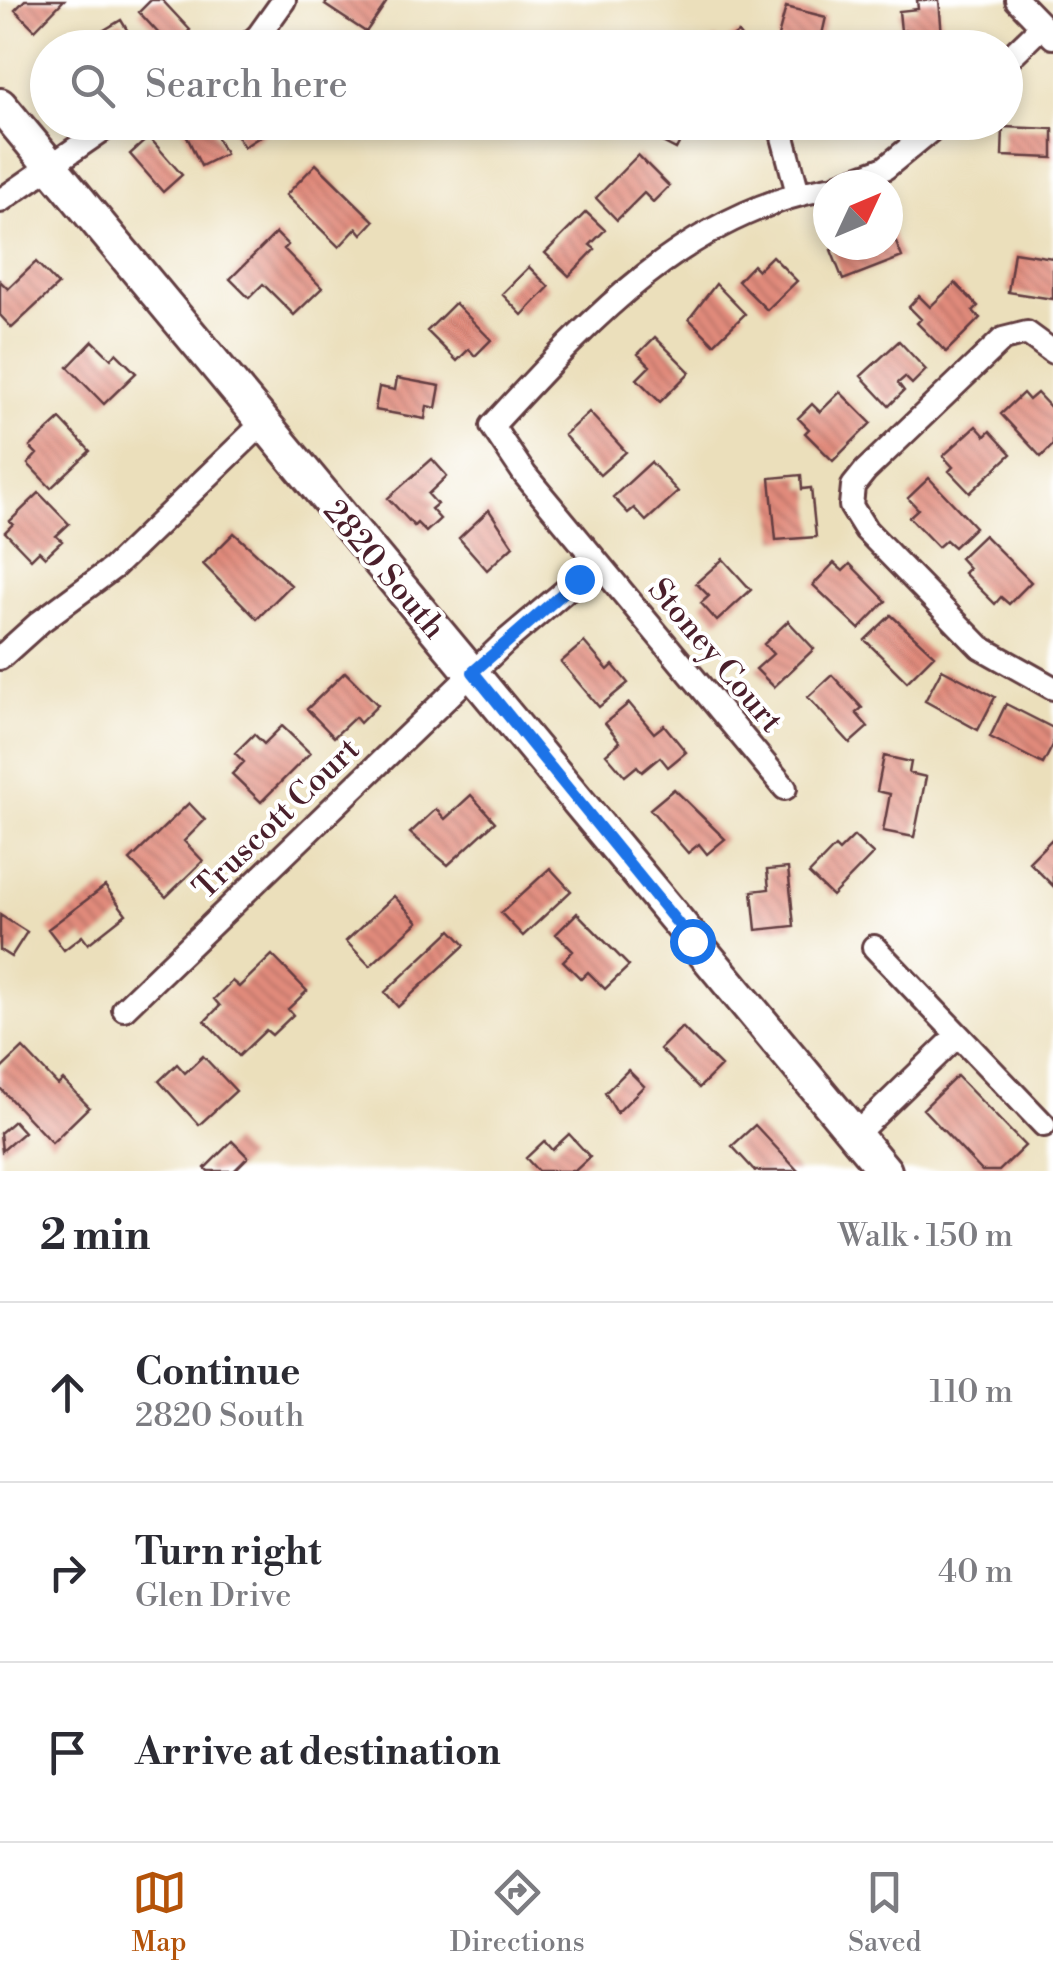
<!DOCTYPE html>
<meta charset="utf-8">
<style>
body{margin:0;font-family:"Libre Bodoni",serif;background:#f2f2f3;color:#2b2b33}
.compass{position:absolute;left:813px;top:170px;width:90px;height:90px;border-radius:50%;background:#fff;box-shadow:0 5px 15px #0003;rotate:46deg}
.stop{position:absolute;width:30px;height:30px;margin:-22px;border:8px solid #1a73e8;border-radius:50%;background:#fff}
.stop.end{background:#1a73e8;border-color:#fff;box-shadow:0 2px 10px #0008}
.list{margin:0;padding:0;list-style:none}
h2{display:flex;justify-content:space-between;align-items:center;height:130px;margin:0;padding:0 40px;font-size:42px}
h2 small{font-size:32px;font-weight:400;color:#7c7c81}
.list li{display:grid;grid-template-columns:65px 1fr auto;gap:30px;align-items:center;box-sizing:border-box;height:180px;padding:0 40px;border-top:2px solid #e1e1e2}
.list b{display:block;font-size:38px;white-space:nowrap}
.list p{margin:0;font-size:32px;white-space:nowrap;color:#7c7c81}
.list em{font-size:32px;font-style:normal;color:#7c7c81}
.icon{flex:none;width:55px;height:55px;fill:none;stroke:currentColor;stroke-width:2;stroke-linecap:round;stroke-linejoin:round}
.map{position:relative;flex:none;width:1053px;height:1171px;overflow:hidden}
.search{position:absolute;background:#fff;box-shadow:0 5px 15px #0003;left:30px;right:30px;top:30px;height:110px;display:flex;align-items:center;gap:25px;box-sizing:border-box;padding:0 35px;border-radius:55px;color:#7c7c81;font-size:38px}
.sheet{height:670px;background:#fff}
nav{display:flex;justify-content:space-around;align-items:center;box-sizing:border-box;height:140px;border-top:2px solid #e1e1e2;background:#fff;font-size:28px;color:#7c7c81}
nav a{display:grid;justify-items:center;gap:5px}
nav .on{color:#b45309}
.map>svg:first-child{display:block}
.building{fill:url(#building-back-hatch)}
.lines{fill:none;stroke-linecap:round;stroke-linejoin:round}
.street-casing{stroke:#623c41;stroke-width:28}
.secondary-casing{stroke:#623c41;stroke-width:38}
.street{stroke:#fff;stroke-width:22}
.secondary{stroke:#fff;stroke-width:32}
.route{stroke:#1a73e8;stroke-width:12}
.labels{text-anchor:middle;stroke-width:8;stroke-linejoin:round;paint-order:stroke}
.street-label{font-size:32px;fill:#4a1f2b;stroke:#fff}
</style>
<div class="map">
<svg width="1053" height="1171" viewBox="0 0 1053 1171">
<defs>
<pattern id="building-back-hatch" width="6" height="6" patternUnits="userSpaceOnUse" patternTransform="scale(2.5)"><rect width="6" height="6" fill="#e18b7c"/><path d="M-1 5l2 2M0 0l6 6M5-1l2 2" fill="none" stroke="#b87166"/></pattern>
</defs>
<rect width="100%" height="100%" fill="#fff"/>
<filter id="ink" filterUnits="userSpaceOnUse"><feTurbulence type="fractalNoise" baseFrequency=".01" numOctaves="2"/><feDisplacementMap in="SourceGraphic" scale="20" xChannelSelector="R" yChannelSelector="G"/><feConvolveMatrix kernelMatrix="1 2 1 2 8 2 1 2 1" color-interpolation-filters="sRGB"/></filter>
<filter id="wash" filterUnits="userSpaceOnUse"><feTurbulence type="fractalNoise" baseFrequency=".0048" numOctaves="4" result="noise"/><feDisplacementMap in="SourceGraphic" scale="40" xChannelSelector="R" yChannelSelector="G"/><feGaussianBlur stdDeviation="2.25" result="paint"/><feColorMatrix in="noise" values="0 0 0 0 0 0 0 0 0 0 0 0 0 0 0 0 0 1.4 0 .05"/><feComposite in="paint" operator="in"/></filter>
<g filter="url(#wash)">
<rect width="100%" height="100%" fill="#ebdfbb"/>
<g id="blocks">
<path class="building" d="M25 0H64L35 30 15 10Z
M151 0H162L190 30 172 48 139 12Z
M328 0H381L386 3 366 32 325 5Z
M917 0H939L943 48H914L912 30 901 31 899 11 918 9Z
M786 7 826 17 819 48H796L777 40Z
M121 20 138 48H104L96 35Z
M738 33 749 48H703L716 38 721 45Z
M180 122H209L225 154 201 166Z
M228 122H262L267 132 244 147Z
M654 122H710L700 140 685 132 676 149 647 134Z
M1003 127 1053 129V158L1002 156Z
M149 137 182 175 163 192 130 154Z
M638 155 669 186 653 202 644 193 617 220 596 198Z
M316 164 374 221 362 234 357 228 339 247 286 195Z
M586 212 605 230 590 245 595 249 569 276 545 253Z
M888 223 902 257 843 280 831 250 843 245H888Z
M276 233 288 245 284 249 322 288 294 315 263 284 249 298 230 279Z
M1014 252 1053 258V299L1008 292Z
M772 256 797 281 767 310 738 281 753 265 758 270Z
M36 262 58 285 12 328 0 315V281L8 289Z
M529 267 549 287 522 315 502 294Z
M955 283 978 306 973 311 980 318 946 352 917 323 921 319 909 307 919 296 930 307Z
M716 284 745 314 714 344 689 319Z
M455 303 491 340 475 356 469 349 457 361 427 331Z
M655 337 690 372 660 402 637 379 650 366 638 354Z
M93 341 111 359 116 353 136 373 104 404 68 367Z
M899 341 926 370 912 384 905 377 898 383 904 391 889 406 861 376Z
M397 378 440 386 436 408 427 406 425 419 375 410 379 387 395 390Z
M840 392 871 423 833 461 805 433 809 429 798 418 812 404 820 412Z
M1023 393 1029 400 1037 393 1053 410V445L1041 457 1001 414Z
M589 412 626 452 600 475 564 435Z
M60 419 90 451 51 488 28 464 37 454 30 447Z
M976 426 985 436 990 431 1011 454 970 493 949 471 953 467 943 456Z
M432 459 447 476 428 494 437 504 431 509 440 519 426 532 417 523 414 526 388 498Z
M651 462 678 492 646 521 634 508 628 513 613 497Z
M801 475 802 489 811 488 816 537 776 540 770 478Z
M929 478 975 527 954 547 946 540 938 547 909 517 918 509 908 498Z
M39 493 69 524 56 536 62 541 45 557 39 551 31 559 5 532 13 524 10 521Z
M489 510 513 546 487 570 459 538Z
M234 533 291 585 257 619 203 564Z
M984 535 1031 582 1009 604 1001 597 995 604 964 573 969 568 960 558Z
M723 559 751 590 717 621 701 603 709 596 696 583Z
M834 563 843 571 850 564 886 601 859 629 813 585Z
M891 615 934 655 907 682 865 640Z
M788 621 814 649 774 687 756 669 773 654 764 644Z
M584 642 608 670 613 665 628 683 599 707 561 662Z
M942 669 995 697 978 730 925 701Z
M345 672 378 705 360 723 355 717 334 737 307 709Z
M832 675 862 708 856 713 868 727 850 743 808 697Z
M629 703 654 733 664 725 686 752 668 767 660 757 642 772 637 766 625 776 606 754 620 742 605 723Z
M1006 704 1053 728V745L1043 764 990 737Z
M282 726 310 753 261 802 232 774 244 762 235 753 254 734 264 744Z
M884 756 911 762 909 773 926 777 914 837 883 831 890 794 877 791Z
M674 789 725 839 707 854 699 844 688 853 650 809Z
M471 795 495 822 448 865 410 833 436 809 445 819Z
M189 803 205 820 184 841 203 861 166 897 130 860Z
M854 836 873 854 832 896 809 874 835 847 839 851Z
M1053 838V886L1029 862Z
M550 868 571 891 523 936 501 913Z
M788 868 794 926 756 930 752 891 769 889 767 870Z
M105 886 126 914 88 944 82 936 64 950 48 929Z
M394 896 418 922 370 966 346 941Z
M577 913 629 966 605 989 588 972 581 979 563 961 573 951 556 934Z
M0 915 27 932 11 957 0 950Z
M451 930 465 945 398 1007 385 992Z
M272 955 307 991 288 1009 293 1015 272 1035 266 1030 239 1056 205 1021 220 1006 214 999 232 981 239 987Z
M682 1027 721 1066 699 1088 660 1049Z
M23 1048 58 1085 63 1080 89 1107 52 1143 0 1088V1070Z
M203 1056 236 1091 199 1125 159 1081 177 1064 185 1073Z
M628 1070 644 1086 617 1113 605 1093Z
M957 1076 1025 1146 999 1171H982L923 1109Z
M14 1121 24 1132 2 1151 0 1133Z
M755 1125 798 1171H755L732 1146Z
M569 1134 590 1157 575 1171H538L526 1158 544 1141 552 1150Z
M232 1141 248 1157 234 1171H208L205 1168Z"/>
</g>
</g>
<g filter="url(#ink)">
<use href="#blocks" fill-opacity="0" stroke="#623c41" stroke-width="2.5"/>
<g class="lines">
<g class="street-casing">
<path id="street" d="M1017 0 1053 37
M245 48 259 35 284 0
M1006 61 1042 26
M783 137 798 193
M839 185 885 168 941 122
M0 201 114 122
M1053 352 1027 333 1003 339 865 471 853 486 851 506 866 530 980 647 1053 688
M0 658 40 622 113 568 263 423
M785 788 525 475 492 426C587 323 684 214 828 188
M874 947 1044 1125
M124 1009 506 641 598 563
M855 1135 958 1035"/>
</g>
<g class="secondary-casing">
<path id="secondary" d="M0 105 885 1171"/>
</g>
<use href="#street" class="street"/>
<use href="#secondary" class="secondary"/>
</g>
</g>
<g class="lines" filter="url(#ink)">
<path class="route" d="M579 579 473 672 692 941"/>
</g>
<g class="labels">
<g class="street-label">
<text transform="translate(385 569) rotate(50)" y="11">2820 South</text>
<text transform="translate(716 655) rotate(50)" y="11">Stoney Court</text>
<text transform="translate(276 818) rotate(-44)" y="11">Truscott Court</text>
</g>
</g>
</svg>
<svg class="compass" viewBox="-18 -18 36 36"><path d="M0-13l5 13h-10z" fill="#e53935"/><path d="M0 13l5-13h-10z" fill="#7c7c81"/></svg>
<div class="stop" style="left:692px;top:941px"></div>
<div class="stop end" style="left:579px;top:579px"></div>
<div class="search"><svg class="icon" aria-label="search" viewBox="0 0 24 24"><circle cx="10" cy="10" r="6"/><path d="M15 15l6 6"/></svg>Search here</div>
</div>
<section class="sheet">
<h2>2 min<small>Walk · 150 m</small></h2>
<ul class="list">
<li><svg class="icon" aria-label="ahead" viewBox="0 0 24 24"><path d="M12 20V5M6 11l6-6 6 6"/></svg><div><b>Continue</b><p>2820 South</p></div><em>110 m</em></li>
<li><svg class="icon" aria-label="right" viewBox="0 0 24 24"><path d="M7 20v-9h11M14 6l5 5-5 5"/></svg><div><b>Turn right</b><p>Glen Drive</p></div><em>40 m</em></li>
<li><svg class="icon" aria-label="arrive" viewBox="0 0 24 24"><path d="M6 21V4h12l-3 4 3 4H6"/></svg><div><b>Arrive at destination</b></div></li>
</ul>
</section>
<nav>
<a class="on"><svg class="icon" aria-label="map" viewBox="0 0 24 24"><path d="M3 6l6-2 6 2 6-2v14l-6 2-6-2-6 2zM9 4v14M15 6v14"/></svg>Map</a>
<a><svg class="icon" aria-label="directions" viewBox="0 0 24 24"><path d="M12 3l9 9-9 9-9-9zM9 14v-3h6M13 9l2 2-2 2"/></svg>Directions</a>
<a><svg class="icon" aria-label="saved" viewBox="0 0 24 24"><path d="M7 4h10v16l-5-4-5 4z"/></svg>Saved</a>
</nav>
